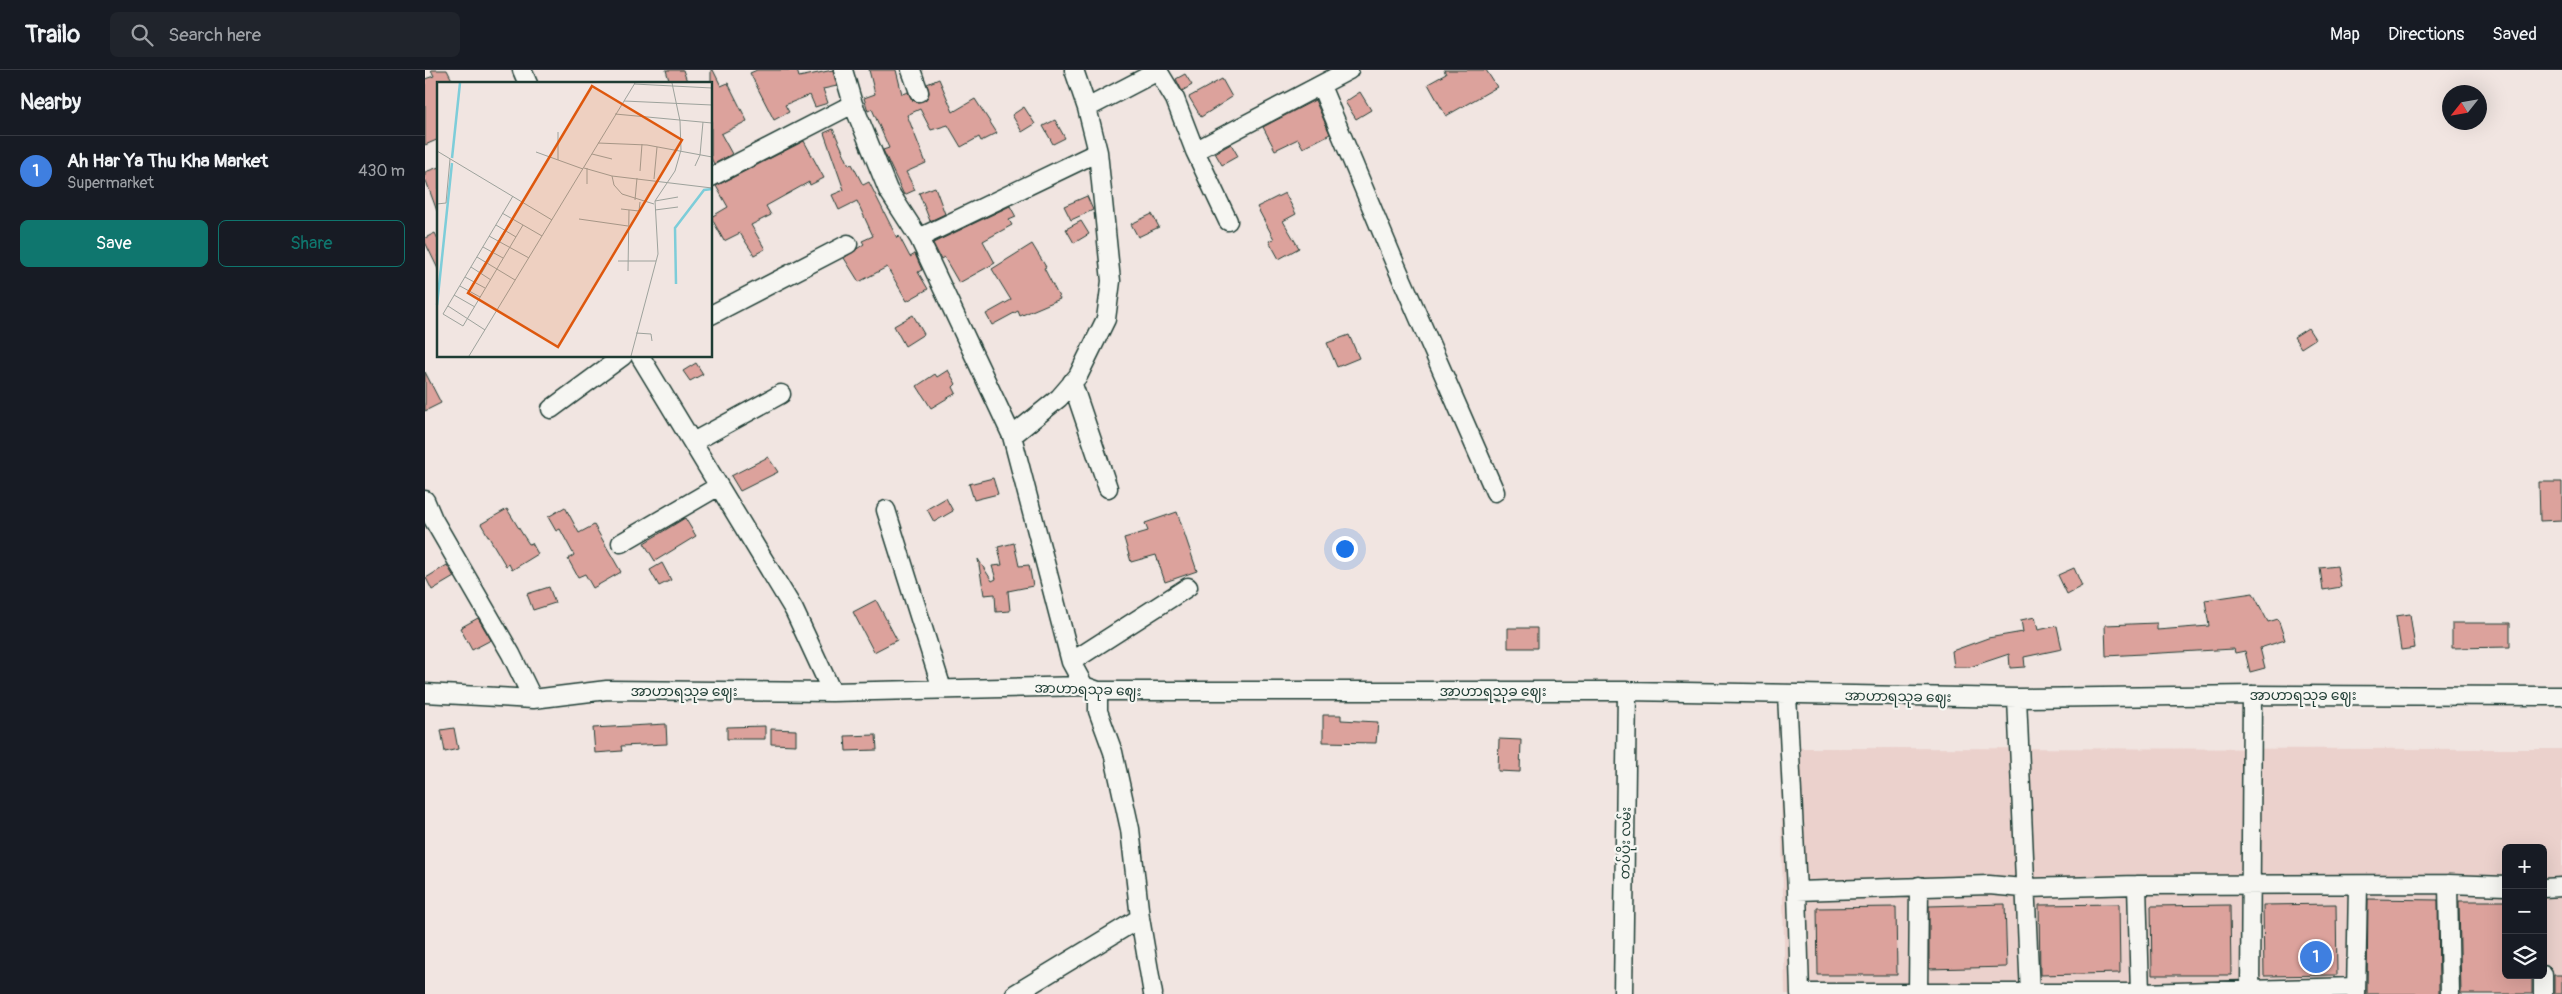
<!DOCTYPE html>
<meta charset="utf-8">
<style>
body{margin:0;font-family:Pangolin,"Noto Sans Myanmar",sans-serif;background:#20242c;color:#f1f3f6}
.controls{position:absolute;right:15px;bottom:15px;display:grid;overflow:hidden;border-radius:8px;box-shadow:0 5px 20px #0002}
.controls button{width:45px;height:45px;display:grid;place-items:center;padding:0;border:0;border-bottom:1px solid #363941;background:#171b24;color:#f1f3f6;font:25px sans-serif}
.compass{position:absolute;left:2017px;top:15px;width:45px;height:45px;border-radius:50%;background:#171b24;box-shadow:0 5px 20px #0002;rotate:239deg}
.you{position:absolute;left:919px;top:478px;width:18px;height:18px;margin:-12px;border:4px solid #fff;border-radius:50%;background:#1a73e8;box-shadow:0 0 0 8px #1a73e833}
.badge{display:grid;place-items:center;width:32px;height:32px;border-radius:50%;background:#0f766e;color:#fff;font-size:16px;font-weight:700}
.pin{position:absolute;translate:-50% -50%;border:2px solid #fff;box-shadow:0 1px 5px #0006}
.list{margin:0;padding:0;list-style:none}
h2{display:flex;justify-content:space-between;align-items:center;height:65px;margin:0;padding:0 20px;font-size:21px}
h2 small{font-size:16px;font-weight:400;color:#9ea1a6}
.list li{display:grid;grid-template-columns:32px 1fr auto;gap:15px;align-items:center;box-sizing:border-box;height:70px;padding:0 20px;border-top:1px solid #363941}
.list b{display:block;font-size:19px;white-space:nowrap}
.list p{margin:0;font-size:16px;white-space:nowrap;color:#9ea1a6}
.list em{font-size:16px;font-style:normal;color:#9ea1a6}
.actions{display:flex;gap:10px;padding:15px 20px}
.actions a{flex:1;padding:11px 0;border:1px solid #0f766e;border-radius:8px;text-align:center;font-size:18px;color:#0f766e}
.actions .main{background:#0f766e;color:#fff}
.icon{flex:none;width:28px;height:28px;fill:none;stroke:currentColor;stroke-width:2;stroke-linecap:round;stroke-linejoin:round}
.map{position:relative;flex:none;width:2137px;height:924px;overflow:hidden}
header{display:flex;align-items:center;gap:30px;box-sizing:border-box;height:70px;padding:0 25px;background:#171b24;border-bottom:1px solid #363941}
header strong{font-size:24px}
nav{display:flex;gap:28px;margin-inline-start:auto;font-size:18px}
.search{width:350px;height:45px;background:#20242c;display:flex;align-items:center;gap:12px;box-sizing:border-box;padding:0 18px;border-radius:8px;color:#9ea1a6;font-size:19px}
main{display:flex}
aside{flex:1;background:#171b24}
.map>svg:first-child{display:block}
.built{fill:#ebd1cc;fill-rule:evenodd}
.building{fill:#dca29c;stroke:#1f3d34}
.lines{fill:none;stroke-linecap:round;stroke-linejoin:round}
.minor-casing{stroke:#1f3d34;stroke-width:21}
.minor{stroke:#f6f6f2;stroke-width:18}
.labels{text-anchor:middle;stroke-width:4.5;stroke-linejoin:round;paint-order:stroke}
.street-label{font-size:14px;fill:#1f3d34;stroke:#f6f6f2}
.inset-river{fill:none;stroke:#7dcdd9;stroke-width:2.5}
.inset-road{fill:none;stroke:#9da29c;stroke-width:1}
.view{fill:#de580e;fill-opacity:0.15;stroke:#de580e;stroke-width:2.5}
.inset-edge{fill:none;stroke:#1f3d34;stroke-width:2.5}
</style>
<header>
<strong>Trailo</strong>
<div class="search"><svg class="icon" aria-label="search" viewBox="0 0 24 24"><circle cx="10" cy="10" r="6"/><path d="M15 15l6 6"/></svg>Search here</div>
<nav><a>Map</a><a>Directions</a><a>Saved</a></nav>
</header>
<main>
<aside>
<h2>Nearby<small></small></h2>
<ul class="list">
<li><span class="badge" style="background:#3f7fe0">1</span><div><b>Ah Har Ya Thu Kha Market</b><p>Supermarket</p></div><em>430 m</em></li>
</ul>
<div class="actions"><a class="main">Save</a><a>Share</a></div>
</aside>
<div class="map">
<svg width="2137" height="924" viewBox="0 0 2137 924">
<rect width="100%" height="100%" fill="#f1e5e1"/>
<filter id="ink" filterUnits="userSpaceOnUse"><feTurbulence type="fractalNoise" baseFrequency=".02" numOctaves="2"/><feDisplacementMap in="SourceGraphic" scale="10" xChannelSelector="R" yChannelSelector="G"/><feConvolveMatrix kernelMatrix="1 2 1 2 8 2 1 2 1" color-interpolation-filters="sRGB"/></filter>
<g filter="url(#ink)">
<path class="built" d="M1355 678 2137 679V924H1360ZM2081 778H2118V905H2081Z"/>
<path class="building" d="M6 0H22L29 14H14V69L0 75V9L9 6Z
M241 0H258L263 14H245Z
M286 0H288L296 16 303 13 322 51 296 64 307 84 289 94 286 88Z
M332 0H372L374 7 408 0 412 16 398 19 403 33 390 37 385 25 360 35 364 42 349 50 325 3Z
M444 0H471L477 24 483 22 487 30 493 32 502 28 504 23 502 14 514 9 528 42 550 29 572 63 556 71 554 67 536 77 523 55 506 60 495 39 482 45 501 93 481 102 490 120 479 125 458 80 464 78 447 39 443 41 439 28 450 24Z
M1019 0H1061L1072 17 1021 46 1003 14 1021 4Z
M760 4 767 15 757 21 751 9Z
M797 9 807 27 776 47 764 27Z
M935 22 946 40 931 49 920 32Z
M890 30 905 64 878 78 873 69 850 80 838 57Z
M599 37 610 54 597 62 587 45Z
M630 50 640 68 628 74 618 56Z
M408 59 424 95 427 94 438 115 444 112 472 168 474 166 485 187 490 184 497 200 493 202 503 219 482 231 462 197 434 212 419 188 439 174 437 171 448 166 432 131 414 140 407 125 419 120 399 63Z
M379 71 399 108 385 115 384 112 341 136 346 145 326 155 340 179 329 185 315 163 299 171 286 147 303 137 291 116Z
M806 74 813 86 797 95 790 83Z
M14 97V141H12L0 108V102Z
M510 117 520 144 505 151 494 123Z
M860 123 871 144 858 151 874 178 854 189 844 171 849 169 832 137Z
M662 126 668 140 646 150 639 136Z
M585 136 591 147 584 150 587 155 558 171 570 193 534 213 519 187 516 189 508 173Z
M727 144 734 157 713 167 706 154Z
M656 151 664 164 649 173 641 159Z
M10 163 14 171V201L0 172V168Z
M607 174 621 197 619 198 635 229 595 246 593 241 567 255 561 244 586 230 567 199Z
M488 245 499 264 480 276 469 256Z
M1883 258 1890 269 1876 278 1869 267Z
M924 265 934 288 912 297 902 273Z
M271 293 278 304 265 311 258 301Z
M523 300 531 314 528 317 531 323 506 338 492 316 510 304 512 307Z
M0 302 16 333 0 341Z
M343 387 353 402 315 421 306 406Z
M568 408 573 424 549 430 544 414Z
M2114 412H2137V450L2115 451Z
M521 428 528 441 509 452 502 439Z
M140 437 154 463 169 455 196 502 168 518 160 504 153 507 143 489 149 485 135 459 131 461 123 447Z
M82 439 98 465 104 474 107 473 113 484 87 500 84 494 81 496 56 454Z
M752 442 772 501 740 512 731 485 706 492 699 468 723 461 720 453Z
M260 448 271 466 230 491 219 473Z
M589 473 594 496 604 495 608 516 583 521 585 541 571 542 570 524 559 525 553 489 567 511 571 509 567 496 577 495 573 477Z
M237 493 246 510 234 516 225 500Z
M22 495 29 507 7 520 1 508Z
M1912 496 1916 517 1898 520 1895 498Z
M1649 498 1657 516 1642 524 1633 505Z
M124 517 130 533 108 540 102 524Z
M1828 523 1843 552 1853 549 1860 570 1835 578 1840 598 1825 602 1820 581 1810 583 1809 579 1681 586 1680 555 1732 553V560L1784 556 1780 530Z
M451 530 472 570 449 582 428 542Z
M1985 544 1990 578 1976 580 1971 546Z
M1610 547 1613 560 1632 556 1637 579 1599 587 1600 597 1585 598 1584 584 1545 597H1529L1527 581 1563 568 1598 562 1596 550Z
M53 548 66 570 47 580 35 558Z
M2027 553H2085V577L2027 578Z
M1083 558H1112V578H1083Z
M898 645H916V650L953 652 951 673 898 672Z
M241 654 242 674 196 676 197 681 170 683 168 658Z
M340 656V669H302V657Z
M29 658 33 679 20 682 16 660Z
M346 659 371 660V675L346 674Z
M451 665 452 680 421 681 420 666Z
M1074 669 1096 670 1095 702 1073 701Z
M1943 829 2013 830 2014 924H1942Z
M2034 831H2081V905H2107V924H2036Z
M1580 834 1582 897 1504 899V836Z
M1694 834 1695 903 1615 905 1614 835Z
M1911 834 1912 905 1839 906 1838 835Z
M1805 835 1806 905H1727L1726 836Z
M1471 837 1472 905H1393L1392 838Z
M2129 905H2137V924H2129Z"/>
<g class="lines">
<g class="minor-casing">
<path id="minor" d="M97 0 103 14
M418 0 428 34 463 120 494 168 587 366 646 592 659 616
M486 0 494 22
M896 16 969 191 1070 422
M662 38 733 1 750 29 770 81 803 151
M770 81 924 0
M286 107 428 34
M494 168 673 82
M286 245 423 174
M215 286 369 540 407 622
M647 312 683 418
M126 339 198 286
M587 366 634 328 653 306 681 249 686 211 673 82 662 38 649 0
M268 372 356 324
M0 430 8 449 86 584 108 629
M461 440 517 619
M196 473 294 416
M646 592 763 517
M673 621V641L688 682 705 759 715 848 728 924
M0 623 108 629 182 620 407 622 659 616 673 621H1202L1592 628 1827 625 2137 626
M1362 625 1372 821 1564 815 1598 818 1712 815 2023 814 2081 816
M1592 628 1605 924
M2023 814 2025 924
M1712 815 1715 924
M2118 818 2137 817
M1372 821 1375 924
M2118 905V924
M1375 923H1715L1931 917
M590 924 715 848
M1198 924 1202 621
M1493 924 1494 816
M1825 924 1827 625
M1931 924 1933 815"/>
</g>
<use href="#minor" class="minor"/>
</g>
</g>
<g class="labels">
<g class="street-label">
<text transform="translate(663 619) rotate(2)" y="5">အာဟာရသုခ ဈေး</text>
<text x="259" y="626">အာဟာရသုခ ဈေး</text>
<text x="1068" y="626">အာဟာရသုခ ဈေး</text>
<text x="1878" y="630">အာဟာရသုခ ဈေး</text>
<text transform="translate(1473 626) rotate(1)" y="5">အာဟာရသုခ ဈေး</text>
<text transform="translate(1200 773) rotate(-89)" y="5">တပ်ပိုး လမ်း</text>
</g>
</g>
<g transform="translate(12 12)">
<rect width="275" height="275" fill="#f1e5e1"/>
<path class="inset-river" d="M15 76 23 1M239 202 238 146 267 108 275 107M0 223 15 81"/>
<path class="inset-road" d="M197 2 275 6M187 19 275 23M178 32 275 41M121 50V78M161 61 210 63 275 75M0 69 115 138M99 70 146 87M155 72 175 77M258 84 263 73 266 40M147 86 175 94 275 106M150 86V102M203 89 205 62M175 94 177 103 185 112 217 122M217 97 220 65M76 114 6 232 26 244 86 143 105 154M198 118 200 96M218 119 241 115M0 122 9 121 13 77M184 127 202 129 203 120M218 128 241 125M65 131 86 143M142 137 191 144M59 143 79 155M52 154 92 176M46 165 66 176M40 175 78 198M181 179H219M34 185 54 198M191 189 192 128M44 192 76 137M28 195 48 206M23 204 43 215M17 213 38 225M11 224 48 248M199 251 214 252 215 259M32 274 198 1M194 274 221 172 218 119 238 89 244 68 243 39 235 1"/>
<path class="view" d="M155 4 245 58 121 265 31 211Z"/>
<rect width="275" height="275" class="inset-edge"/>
</g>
</svg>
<div class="controls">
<button>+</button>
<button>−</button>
<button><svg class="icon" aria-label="layers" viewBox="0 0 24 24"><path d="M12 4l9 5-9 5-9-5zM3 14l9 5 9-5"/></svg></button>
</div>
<svg class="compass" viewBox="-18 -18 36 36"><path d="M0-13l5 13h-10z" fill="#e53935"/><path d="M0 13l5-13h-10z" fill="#9ea1a6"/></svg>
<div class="you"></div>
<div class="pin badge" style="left:1891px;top:887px;background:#3f7fe0">1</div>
</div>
</main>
